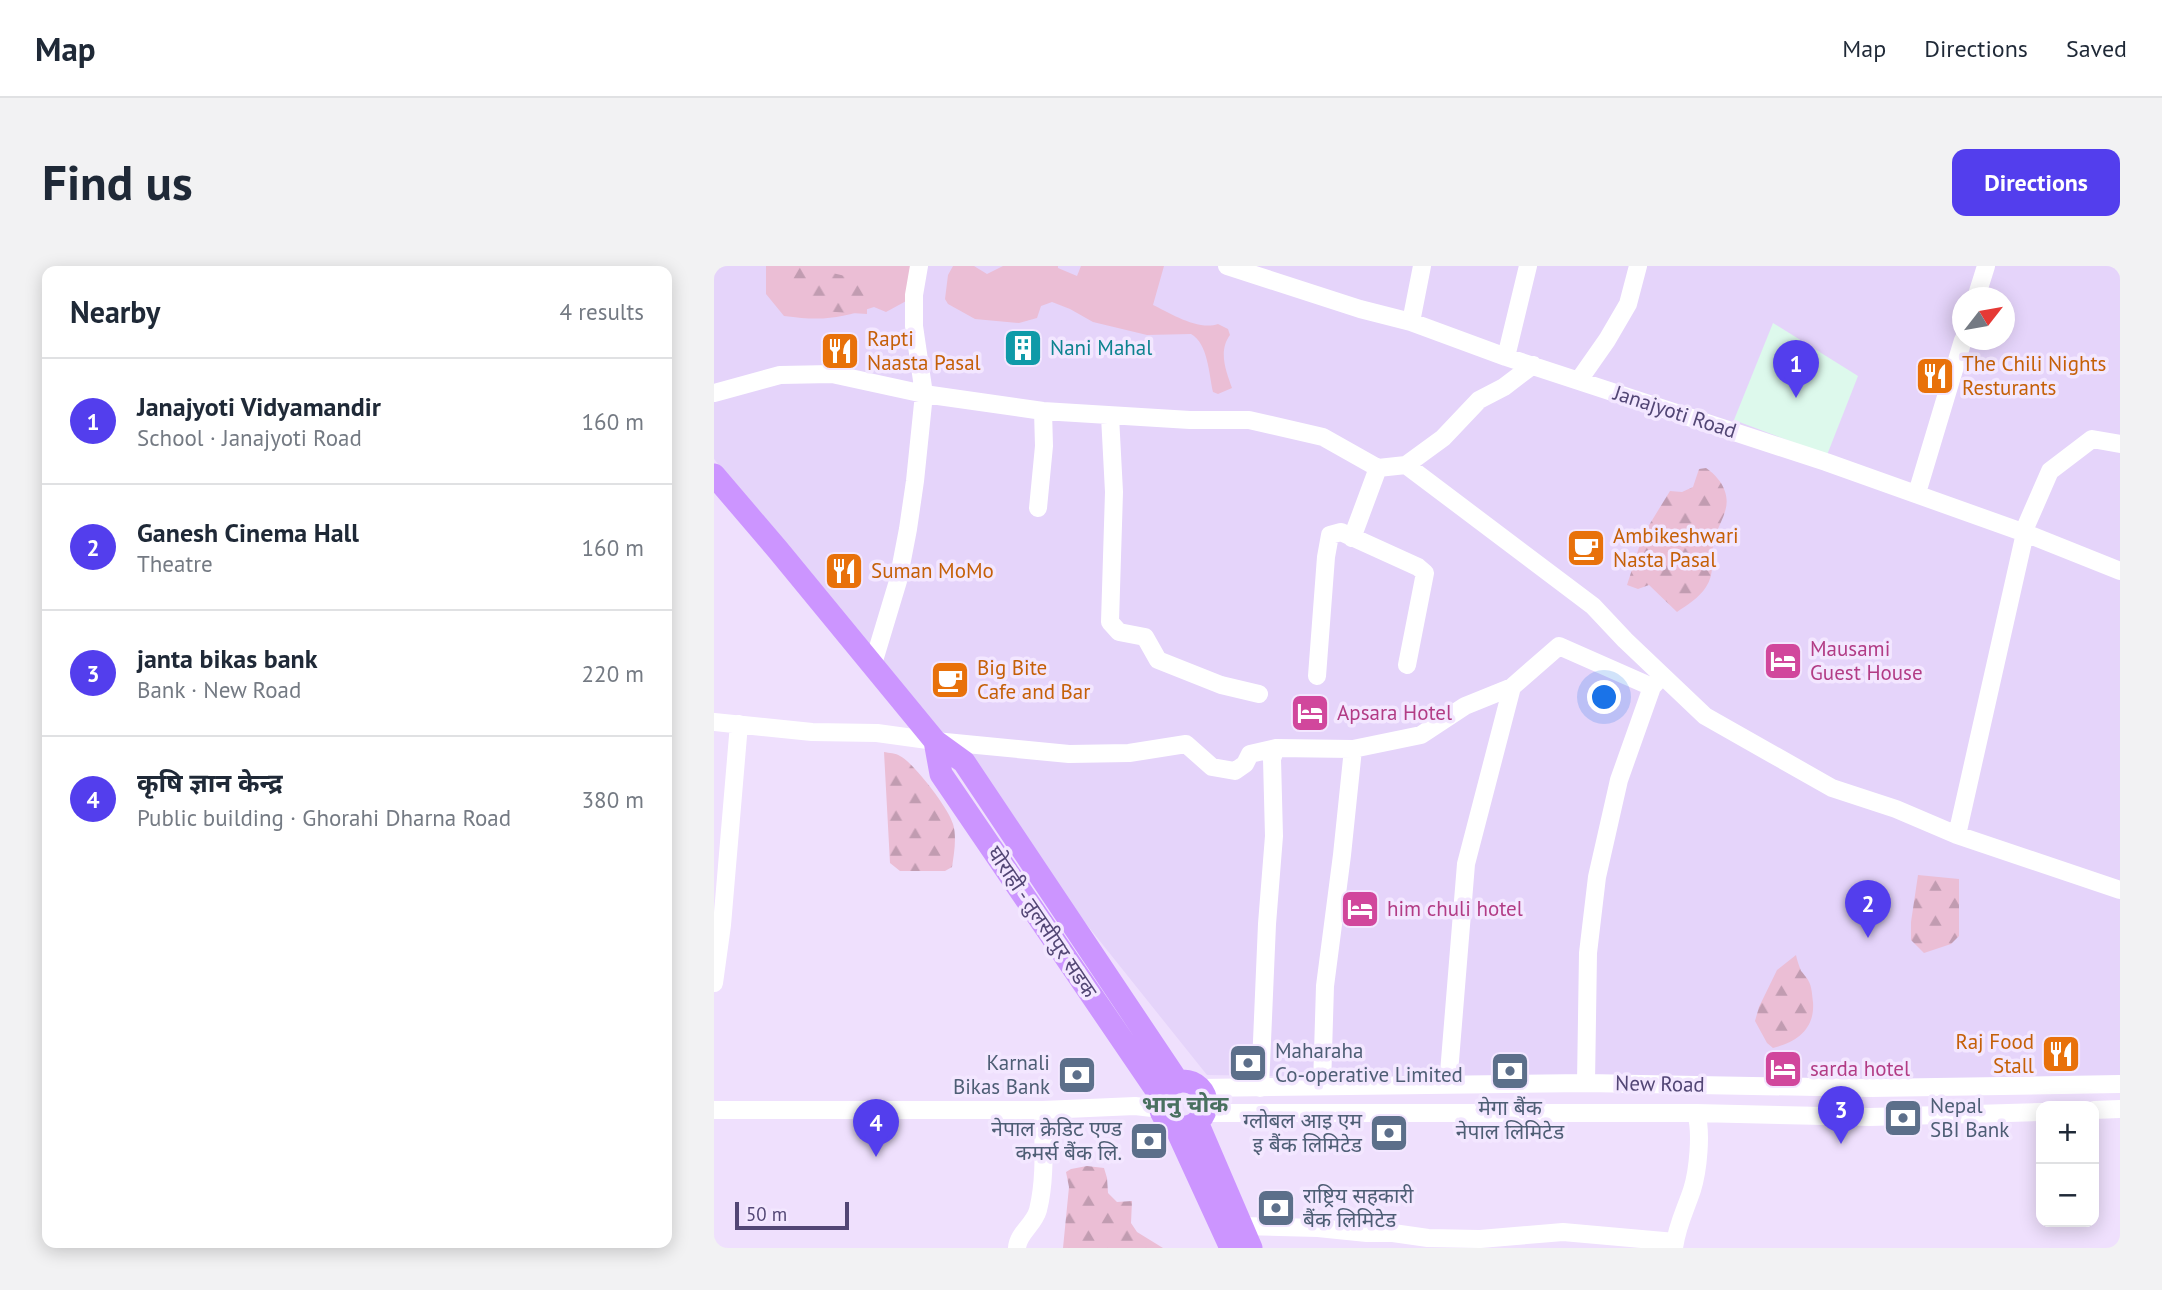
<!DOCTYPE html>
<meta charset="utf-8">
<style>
body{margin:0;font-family:"PT Sans","Noto Sans Devanagari",sans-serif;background:#f2f2f3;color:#1f2937}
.controls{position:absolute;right:21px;bottom:21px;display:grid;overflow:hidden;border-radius:14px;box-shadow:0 4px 18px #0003}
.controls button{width:63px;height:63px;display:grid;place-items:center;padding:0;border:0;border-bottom:2px solid #e0e1e3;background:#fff;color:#1f2937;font:35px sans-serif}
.compass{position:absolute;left:1238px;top:21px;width:63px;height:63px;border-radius:50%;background:#fff;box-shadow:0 4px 18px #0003;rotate:59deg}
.scale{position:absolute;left:21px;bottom:18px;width:114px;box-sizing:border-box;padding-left:7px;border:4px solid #524675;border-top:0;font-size:19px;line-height:24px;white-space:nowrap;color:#524675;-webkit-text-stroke:5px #f3e7ff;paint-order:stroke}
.you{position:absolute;left:891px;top:432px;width:24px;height:24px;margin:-18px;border:5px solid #fff;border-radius:50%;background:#1a73e8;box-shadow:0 0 0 10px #1a73e833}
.badge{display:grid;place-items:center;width:46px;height:46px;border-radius:50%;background:#533eed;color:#fff;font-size:23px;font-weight:700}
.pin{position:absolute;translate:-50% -58px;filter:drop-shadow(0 2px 4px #0008)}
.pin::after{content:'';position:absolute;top:37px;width:24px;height:21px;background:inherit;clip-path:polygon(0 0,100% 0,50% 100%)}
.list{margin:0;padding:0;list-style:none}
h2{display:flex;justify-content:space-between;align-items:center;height:91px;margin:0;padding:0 28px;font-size:30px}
h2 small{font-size:23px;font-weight:400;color:#747a83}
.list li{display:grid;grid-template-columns:46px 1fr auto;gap:21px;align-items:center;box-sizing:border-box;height:126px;padding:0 28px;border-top:2px solid #e0e1e3}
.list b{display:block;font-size:26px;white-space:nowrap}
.list p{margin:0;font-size:23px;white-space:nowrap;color:#747a83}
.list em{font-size:23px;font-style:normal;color:#747a83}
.map{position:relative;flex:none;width:1406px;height:982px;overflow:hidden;border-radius:14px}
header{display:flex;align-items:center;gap:42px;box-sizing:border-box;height:98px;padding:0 35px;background:#fff;border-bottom:2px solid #e0e1e3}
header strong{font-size:33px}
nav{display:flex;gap:38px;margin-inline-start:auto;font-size:24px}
.intro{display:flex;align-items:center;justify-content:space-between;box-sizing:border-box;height:168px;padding:0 42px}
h1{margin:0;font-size:49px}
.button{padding:18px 32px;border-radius:14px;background:#533eed;color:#fff;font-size:24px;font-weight:700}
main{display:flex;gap:42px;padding:0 42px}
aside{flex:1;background:#fff;border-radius:14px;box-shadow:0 4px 18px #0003}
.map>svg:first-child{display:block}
.residential{fill:#e5d4fa;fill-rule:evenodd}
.education{fill:#ddf9ec}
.green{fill:#ebbed5}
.forest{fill:url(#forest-firs)}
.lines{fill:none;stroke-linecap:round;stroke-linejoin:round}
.minor{stroke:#fff;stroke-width:18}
.major{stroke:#cc95ff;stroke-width:23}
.labels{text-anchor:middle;stroke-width:7;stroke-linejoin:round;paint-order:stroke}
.food-label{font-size:21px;fill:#c56008;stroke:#f3e7ff;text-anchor:start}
.culture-label{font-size:21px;fill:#0d838f;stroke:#f3e7ff;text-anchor:start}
.street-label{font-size:21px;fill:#524675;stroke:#f3e7ff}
.hotel-label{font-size:21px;fill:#b23c85;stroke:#f3e7ff;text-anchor:start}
.service-label{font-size:21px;fill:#4e5e75;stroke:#f3e7ff;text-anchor:start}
.neighbourhood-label{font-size:23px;font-weight:bold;fill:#49705f;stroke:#f3e7ff}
</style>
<header>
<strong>Map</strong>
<nav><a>Map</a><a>Directions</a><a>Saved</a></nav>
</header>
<div class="intro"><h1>Find us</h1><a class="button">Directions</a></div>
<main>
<aside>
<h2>Nearby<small>4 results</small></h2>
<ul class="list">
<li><span class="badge">1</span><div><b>Janajyoti Vidyamandir</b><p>School · Janajyoti Road</p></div><em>160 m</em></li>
<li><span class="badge">2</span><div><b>Ganesh Cinema Hall</b><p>Theatre</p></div><em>160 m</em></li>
<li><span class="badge">3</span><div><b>janta bikas bank</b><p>Bank · New Road</p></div><em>220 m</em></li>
<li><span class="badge">4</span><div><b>कृषि ज्ञान केन्द्र</b><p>Public building · Ghorahi Dharna Road</p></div><em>380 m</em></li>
</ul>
</aside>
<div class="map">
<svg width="1406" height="982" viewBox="0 0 1406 982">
<defs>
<pattern id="forest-firs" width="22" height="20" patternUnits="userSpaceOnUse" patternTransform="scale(1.75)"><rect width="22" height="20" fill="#ebbed5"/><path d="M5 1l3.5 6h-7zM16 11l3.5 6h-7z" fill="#c19cb1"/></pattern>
</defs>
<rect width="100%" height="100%" fill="#efe0fd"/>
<path class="residential" d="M0 0H1406V811L1255 821 493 809 0 193ZM1248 32H1290V74H1248Z"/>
<path class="education" d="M1059 57 1144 110 1113 189 1020 154Z"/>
<path class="green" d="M52 0H201L194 34 172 46 160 41C124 53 108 55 70 50L52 28Z
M239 0H260L273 8 289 0H344V2L363 10 367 0H450L439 39C456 47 484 65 504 58L514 63 516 69C504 85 512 105 518 122L504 128 499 126C495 109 494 77 477 68L433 69 379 56 356 43 338 36 327 40 323 52 305 57 261 53 234 38 231 33 234 9Z"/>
<path class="forest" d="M71 0H88L153 15V48L91 44 85 20 68 10Z
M992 202C999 207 1002 210 1007 217 1022 242 1003 255 999 279 997 294 1001 308 992 321 985 332 973 339 963 346L935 319 924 323 913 319 929 269 956 225 968 226 979 221 985 203Z
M170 486C175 487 182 487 186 490 200 497 235 543 239 558 243 571 240 588 238 601L231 605H186L176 597Z
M1204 609 1245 613V670L1237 678 1210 687 1197 674V656Z
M1082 689C1083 694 1085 700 1087 705 1088 706 1093 712 1094 714 1098 720 1098 729 1099 736 1101 763 1083 776 1059 782L1053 777 1041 755 1045 741 1063 704Z
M373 900 390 902 393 912 394 927 403 936 418 935 417 957 423 966 449 982H349L355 921 352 906 357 903Z"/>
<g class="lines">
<path class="minor" d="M513 0 646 43 697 56 792 91 1112 196 1311 267 1406 305
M1262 32 1272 0
M697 56 708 0
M792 91 814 0
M865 114 893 74 914 38 924 0
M0 127 66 109 118 108 210 128 329 145 476 154H535L609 171 664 202 692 199 879 340 911 374 991 450 1118 522 1182 543 1243 569 1406 624
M396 150 400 226 396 356 405 366 431 371 444 394 507 419 545 428
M692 199 729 172 765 134 790 121 819 99
M1203 227 1249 74
M324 242 330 180 329 145
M638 272 664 202
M159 398 184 315 194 263 201 215 210 128 200 60V29L205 0
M603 410 612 291 616 269 627 266 704 301 711 307 693 399
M0 456 98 466 163 467 221 475 355 488 415 487 472 478 498 501 521 505 531 498 536 488 562 482 639 483 707 469 751 440 798 421
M1243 569 1311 267 1312 260 1336 205 1378 173 1406 178
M0 717 8 659 25 458
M872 817 874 687 883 611 905 514 938 421
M734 819 752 598 798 421 845 380 938 421 948 410
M608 820 611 720 628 589 639 483
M486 822 872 817 1157 822 1406 818
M546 822 553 658 560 570 558 493 562 482
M0 844H329L421 840 447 843
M1380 844 1406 843
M490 847H982L1156 851 1327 846
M528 960 604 962 653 967H679L714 972 766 973 849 966 961 976
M303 982C304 967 320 959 324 944 332 912 329 876 329 844
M960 982C963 959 971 945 978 924 984 905 988 866 982 847"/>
<path class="major" d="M0 209 64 284 221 475 250 496 464 816
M221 475 227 508 447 831
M446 838a23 23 0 1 1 46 0a23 23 0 1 1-46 0Z
M483 856 537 982
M461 860 517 982"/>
</g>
<defs>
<g id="building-square" transform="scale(2.0125)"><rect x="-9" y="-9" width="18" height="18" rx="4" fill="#0f9aa8" stroke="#f3e7ff"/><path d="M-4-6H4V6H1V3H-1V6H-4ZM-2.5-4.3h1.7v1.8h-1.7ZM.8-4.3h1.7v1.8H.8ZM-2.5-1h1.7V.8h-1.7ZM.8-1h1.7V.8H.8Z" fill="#fff"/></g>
<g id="restaurant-square" transform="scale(2.0125)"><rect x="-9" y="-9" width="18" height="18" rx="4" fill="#e8710a" stroke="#f3e7ff"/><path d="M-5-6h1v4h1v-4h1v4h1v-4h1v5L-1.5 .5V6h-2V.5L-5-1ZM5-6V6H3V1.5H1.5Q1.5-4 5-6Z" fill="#fff"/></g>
<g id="cafe-square" transform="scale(2.0125)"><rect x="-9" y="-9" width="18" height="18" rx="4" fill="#e8710a" stroke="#f3e7ff"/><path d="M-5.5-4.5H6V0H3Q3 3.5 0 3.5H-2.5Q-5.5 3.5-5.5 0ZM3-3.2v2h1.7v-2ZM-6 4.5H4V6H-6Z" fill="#fff"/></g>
<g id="hotel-square" transform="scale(2.0125)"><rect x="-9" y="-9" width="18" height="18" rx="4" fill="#d1479c" stroke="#f3e7ff"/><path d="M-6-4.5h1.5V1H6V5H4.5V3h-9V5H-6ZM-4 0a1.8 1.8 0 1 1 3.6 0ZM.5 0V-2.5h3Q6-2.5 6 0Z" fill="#fff"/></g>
<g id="bank-square" transform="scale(2.0125)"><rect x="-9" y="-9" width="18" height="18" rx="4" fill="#5c6f8a" stroke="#f3e7ff"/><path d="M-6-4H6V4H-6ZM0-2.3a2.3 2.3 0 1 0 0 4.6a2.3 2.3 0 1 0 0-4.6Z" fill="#fff"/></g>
</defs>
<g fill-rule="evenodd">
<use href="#building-square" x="309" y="82"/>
<use href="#restaurant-square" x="126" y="85"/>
<use href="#restaurant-square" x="1221" y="110"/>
<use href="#cafe-square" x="872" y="282"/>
<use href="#restaurant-square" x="130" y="305"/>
<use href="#hotel-square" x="1069" y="395"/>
<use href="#cafe-square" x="236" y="414"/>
<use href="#hotel-square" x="596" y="447"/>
<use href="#hotel-square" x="646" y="643"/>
<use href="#restaurant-square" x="1347" y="788"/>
<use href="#bank-square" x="534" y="797"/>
<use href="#hotel-square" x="1069" y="803"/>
<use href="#bank-square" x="796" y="805"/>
<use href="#bank-square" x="363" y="809"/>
<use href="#bank-square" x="1189" y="852"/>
<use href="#bank-square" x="675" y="867"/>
<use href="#bank-square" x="435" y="875"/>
<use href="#bank-square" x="562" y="942"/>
</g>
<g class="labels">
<g class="food-label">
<text x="153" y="80">Rapti<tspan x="153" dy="24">Naasta Pasal</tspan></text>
<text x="1248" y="105">The Chili Nights<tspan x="1248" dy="24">Resturants</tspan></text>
<text x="899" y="277">Ambikeshwari<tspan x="899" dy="24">Nasta Pasal</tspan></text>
<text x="157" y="312">Suman MoMo</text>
<text x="263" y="409">Big Bite<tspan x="263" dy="24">Cafe and Bar</tspan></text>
<text x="1320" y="783" text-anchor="end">Raj Food<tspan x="1320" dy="24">Stall</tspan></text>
</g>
<g class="culture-label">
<text x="336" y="89">Nani Mahal</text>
</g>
<g class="street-label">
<text transform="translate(961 146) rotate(18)" y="7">Janajyoti Road</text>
<text transform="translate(328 656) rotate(56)" y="7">घोराही - तुलसीपुर सडक</text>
<text transform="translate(946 818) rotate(1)" y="7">New Road</text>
</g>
<g class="hotel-label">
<text x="1096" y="390">Mausami<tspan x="1096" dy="24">Guest House</tspan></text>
<text x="623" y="454">Apsara Hotel</text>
<text x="673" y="650">him chuli hotel</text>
<text x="1096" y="810">sarda hotel</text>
</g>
<g class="service-label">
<text x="561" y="792">Maharaha<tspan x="561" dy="24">Co-operative Limited</tspan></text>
<text x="336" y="804" text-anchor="end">Karnali<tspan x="336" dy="24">Bikas Bank</tspan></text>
<text x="1216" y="847">Nepal<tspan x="1216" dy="24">SBI Bank</tspan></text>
<text x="796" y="849" text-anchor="middle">मेगा बैंक<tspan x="796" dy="24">नेपाल लिमिटेड</tspan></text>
<text x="648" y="862" text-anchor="end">ग्लोबल आइ एम<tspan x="648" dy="24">इ बैंक लिमिटेड</tspan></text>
<text x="408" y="870" text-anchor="end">नेपाल क्रेडिट एण्ड<tspan x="408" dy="24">कमर्स बैंक लि.</tspan></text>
<text x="589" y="937">राष्ट्रिय सहकारी<tspan x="589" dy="24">बैंक लिमिटेड</tspan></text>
</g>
<g class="neighbourhood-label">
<text x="471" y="846">भानु चोक</text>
</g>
</g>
</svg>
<div class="controls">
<button>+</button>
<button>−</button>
</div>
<svg class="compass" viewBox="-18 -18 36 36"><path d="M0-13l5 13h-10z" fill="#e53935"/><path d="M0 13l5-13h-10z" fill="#747a83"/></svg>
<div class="scale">50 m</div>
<div class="you"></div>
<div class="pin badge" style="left:1082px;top:132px">1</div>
<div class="pin badge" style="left:1154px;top:672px">2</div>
<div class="pin badge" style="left:1127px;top:878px">3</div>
<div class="pin badge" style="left:162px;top:891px">4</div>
</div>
</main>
